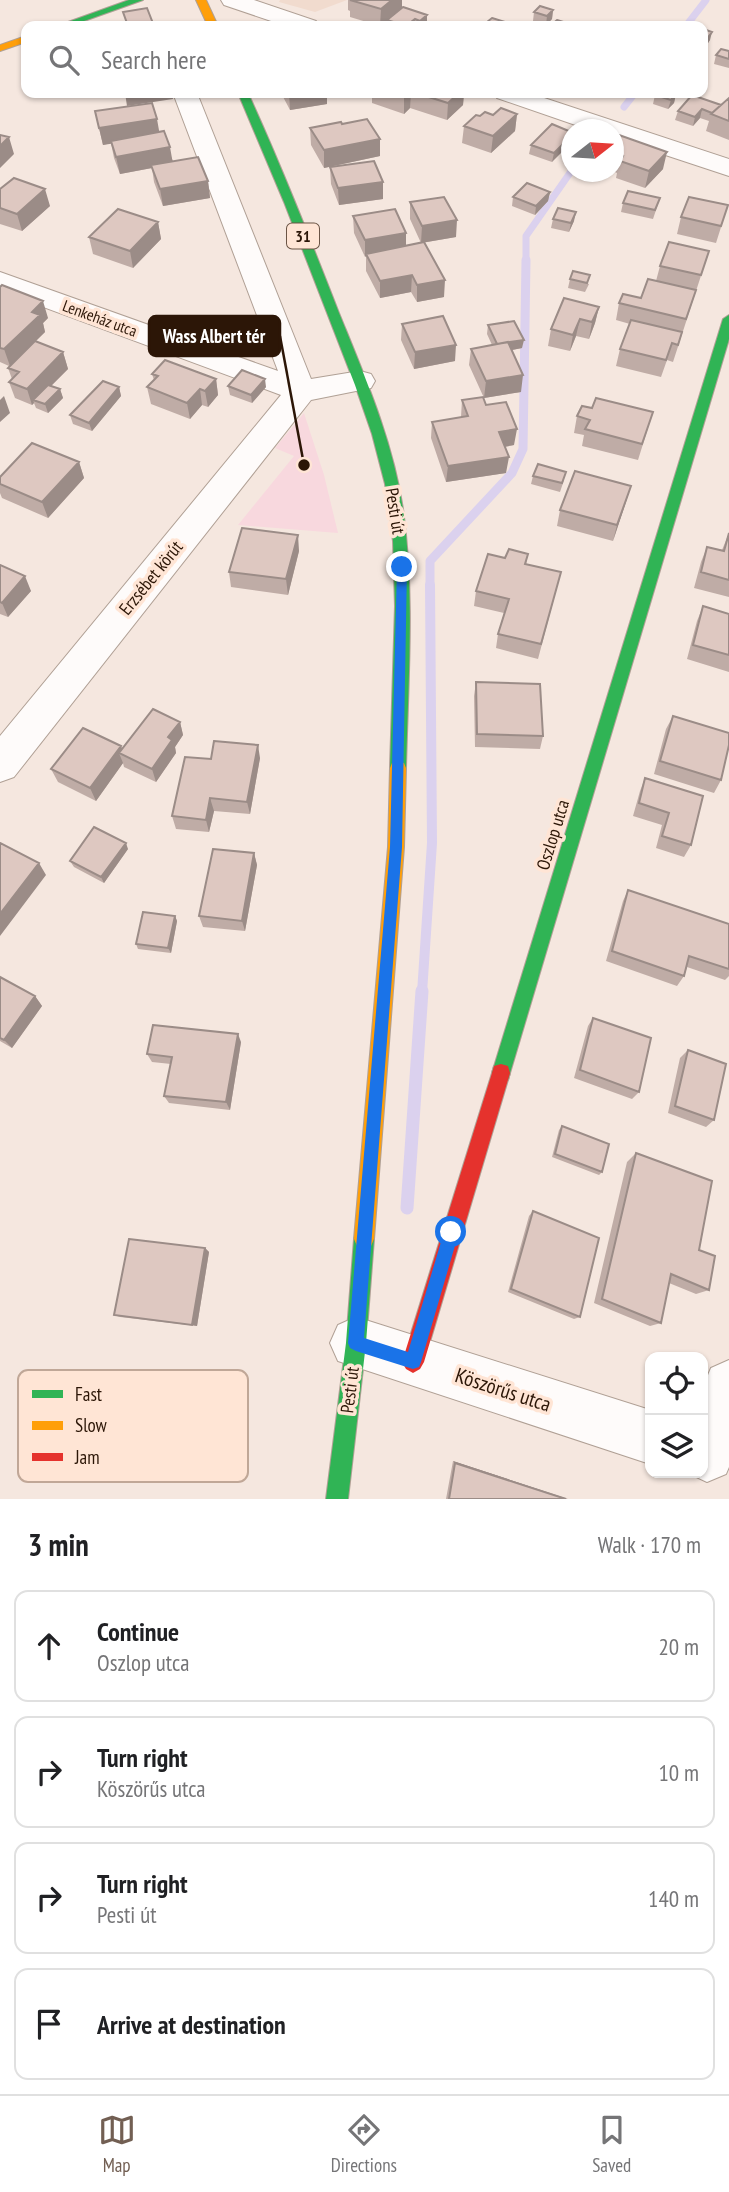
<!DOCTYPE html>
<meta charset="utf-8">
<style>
body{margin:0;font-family:"PT Sans Narrow",sans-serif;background:#f2f2f2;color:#202124}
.controls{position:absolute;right:21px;bottom:21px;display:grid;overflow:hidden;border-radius:14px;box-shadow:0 2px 5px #0004}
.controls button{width:63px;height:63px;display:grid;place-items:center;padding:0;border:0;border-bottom:2px solid #e0e0e0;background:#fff;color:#202124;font:35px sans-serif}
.compass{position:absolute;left:561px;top:119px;width:63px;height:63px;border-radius:50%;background:#fff;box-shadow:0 2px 5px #0004;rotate:73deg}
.stop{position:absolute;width:21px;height:21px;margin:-16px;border:5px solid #1a73e8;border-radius:50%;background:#fff}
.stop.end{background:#1a73e8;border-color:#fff;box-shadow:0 2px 7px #0008}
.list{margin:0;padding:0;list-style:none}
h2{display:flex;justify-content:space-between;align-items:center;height:91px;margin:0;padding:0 28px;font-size:30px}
h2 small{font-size:23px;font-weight:400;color:#757577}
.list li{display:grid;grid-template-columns:46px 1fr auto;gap:21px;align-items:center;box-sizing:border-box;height:112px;margin:0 14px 14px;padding:0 14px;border:2px solid #e0e0e0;border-radius:14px}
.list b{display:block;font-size:26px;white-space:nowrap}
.list p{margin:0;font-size:23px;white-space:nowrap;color:#757577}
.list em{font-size:23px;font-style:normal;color:#757577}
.icon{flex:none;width:38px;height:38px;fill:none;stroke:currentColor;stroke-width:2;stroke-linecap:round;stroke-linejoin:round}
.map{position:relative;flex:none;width:729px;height:1499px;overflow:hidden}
.search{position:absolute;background:#fff;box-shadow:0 2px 5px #0004;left:21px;right:21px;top:21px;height:77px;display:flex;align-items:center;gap:18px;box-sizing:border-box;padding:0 24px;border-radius:14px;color:#757577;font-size:26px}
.sheet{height:595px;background:#fff}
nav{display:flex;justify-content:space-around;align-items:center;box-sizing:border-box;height:98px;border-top:2px solid #e0e0e0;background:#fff;font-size:19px;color:#757577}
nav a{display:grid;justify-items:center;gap:4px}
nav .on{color:#725f53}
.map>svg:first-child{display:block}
.built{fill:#f1dbce}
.green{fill:#f8d8de}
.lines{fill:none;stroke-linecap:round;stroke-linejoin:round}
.stream-far3{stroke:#dbd1ee;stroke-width:7}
.stream-far2{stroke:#dbd1ee;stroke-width:9}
.stream-far1{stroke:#dbd1ee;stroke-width:10}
.stream{stroke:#dbd1ee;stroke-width:13}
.street-casing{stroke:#b0a095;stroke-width:2}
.fast-casing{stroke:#b0a095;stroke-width:2}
.slow-casing{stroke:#b0a095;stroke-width:2}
.jam-casing{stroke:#b0a095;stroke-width:2}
.street{fill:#fefbfa;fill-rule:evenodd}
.fast{fill:#30b455;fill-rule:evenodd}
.slow{fill:#ff9f0a;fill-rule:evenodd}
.jam{fill:#e5322d;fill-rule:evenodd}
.wall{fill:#bfaca6}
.shaded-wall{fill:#9b8c87}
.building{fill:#dec8c1;stroke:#9b8c87;stroke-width:2}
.route{fill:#1a73e8}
.labels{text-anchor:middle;stroke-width:7;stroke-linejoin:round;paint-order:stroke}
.shield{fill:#ffe5d5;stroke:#6b5445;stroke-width:2}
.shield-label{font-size:16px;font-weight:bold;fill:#2c1607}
.far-street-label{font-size:16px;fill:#2c1607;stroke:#ffe5d5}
.street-label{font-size:18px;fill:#2c1607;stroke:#ffe5d5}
.near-street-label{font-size:21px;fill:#2c1607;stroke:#ffe5d5}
.key{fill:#ffe5d5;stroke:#c0a797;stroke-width:2}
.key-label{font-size:19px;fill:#2c1607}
.leader{fill:none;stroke:#2c1607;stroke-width:2.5}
.callout-dot{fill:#2c1607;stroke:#ffe5d5;stroke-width:2.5}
.callout{fill:#2c1607;stroke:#2c1607;stroke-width:2.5}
.callout-label{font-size:19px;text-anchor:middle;font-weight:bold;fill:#fff}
</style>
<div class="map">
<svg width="729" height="1499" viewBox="0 0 729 1499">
<rect width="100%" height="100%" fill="#f5e7df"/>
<path class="built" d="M280 0H347L315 12 279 2Z"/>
<path class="green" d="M304 413 324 475 338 533 238 525 294 456 275 448Z"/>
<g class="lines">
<path class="stream-far3" d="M686 26 706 0
M624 107 635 93
M526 261V236L572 170"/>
<path class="stream-far2" d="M430 587V561L512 473 523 449 526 260"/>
<path class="stream-far1" d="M422 993 432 843 430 585"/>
<path class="stream" d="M407 1208 422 991"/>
<g class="street-casing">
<path id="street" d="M221 0H254L316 21 320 26H286L224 5Z
M173 93H197L311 379 360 371 371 374 375 381 371 388 311 400 14 777 0 782V736L281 395 0 291V272L278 371Z
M494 93H529L729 159V176L614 138V130H590L497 98Z
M356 1317 650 1410V1464L338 1361 330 1343 338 1325Z
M729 1360V1467L726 1474 707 1482 688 1473H703V1387L711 1368Z"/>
</g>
<g class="fast-casing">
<path id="fast" d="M129 0H143L70 26H57Z
M238 93H248C281 165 310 239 339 313 365 377 393 441 403 509 415 595 408 682 406 768L404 773 398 775 392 773 390 768 395 606 393 541 385 484 372 434 355 385 284 202Z
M729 315V339L510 1073 508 1080 501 1082 494 1080 492 1073 723 319Z
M364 1229 371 1232 374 1239 366 1343 348 1499H326L346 1343 354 1239 357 1232Z"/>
</g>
<g class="slow-casing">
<path id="slow" d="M196 0H206L218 26H208Z
M26 36V42L0 51V45Z
M398 761 404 763 406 768 404 847 374 1239 371 1246 364 1249 357 1246 354 1239 388 847 390 768 392 763Z"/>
</g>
<g class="jam-casing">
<path id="jam" d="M501 1064 508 1066 510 1073 424 1362 420 1369 413 1373 406 1369 402 1362 492 1073 494 1066Z"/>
</g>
<use href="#street" class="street"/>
<use href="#fast" class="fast"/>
<use href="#slow" class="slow"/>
<use href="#jam" class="jam"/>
</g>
<path class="wall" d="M348 0H402V8L427 15V24L424 26H387V21L380 26 350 17V11L348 10Z
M553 10 552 19 546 25 533 21 534 12Z
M703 29 710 40 704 49 703 48Z
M729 51V68L714 64 716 55Z
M281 93H327V104L290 110Z
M372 93H464L463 105 447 120 410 108 404 114 372 103Z
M676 94 674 103 668 109 653 104 655 95Z
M729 98V140L706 131 709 121 700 118 693 126 675 120 678 111 721 105Z
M95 111 159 132 173 161 208 181 210 198 163 206 154 182 152 168 120 174 114 158 111 143 103 145Z
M517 114 515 131 491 153 462 143 464 126 480 116Z
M342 124 380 139V156L324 168 311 145 310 128Z
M571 132 552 162 529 154 531 145Z
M613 140 663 169 645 188 616 178 617 173 613 171Z
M330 167 383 199 339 205 331 184Z
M0 189 50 206 22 231 0 224Z
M550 192 548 201 535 215 512 206 513 197Z
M660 198 653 219 621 212 623 203Z
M410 202 456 237 421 243 410 219Z
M728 205 716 243 677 234 681 217Z
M353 216 406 246 444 297 417 302 411 292 380 298 366 271V256L365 257 354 233Z
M553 219 574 221 569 232 551 228Z
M158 222 161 239 133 268 93 254 89 237Z
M709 251 673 362 667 360 661 377 616 366 620 349 630 324 616 320 619 303 641 298 656 281 660 266Z
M570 279 589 284 585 292 568 288Z
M0 287 48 318 43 323 45 332 30 347 63 352 68 369 51 386 60 389 63 398 48 413 36 408 34 403 32 405 15 398 9 382 12 379 8 368 9 366 0 362Z
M599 307 595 323 589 339 576 336 570 351 548 346 551 329Z
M402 324 455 361 414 369 401 340Z
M488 325 522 348 512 350 521 392 484 398 469 365 471 349 492 345 487 334Z
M152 374 216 379 218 395 208 407 202 405 190 419 151 404 147 387 154 380Z
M228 386 266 387 252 403 230 395Z
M119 387 121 396 92 431 73 424 70 415Z
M462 400 486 405 514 445 505 447 506 473 446 482 431 438 432 422 461 417Z
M592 408 653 412 638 460 582 446 584 435 574 433 577 416Z
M79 462 84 478 48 518 2 498 0 493V477Z
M533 476 564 480 560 492 531 484Z
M631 486 613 541 557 526 560 510Z
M729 533V597L694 588 701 562 707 547 722 550Z
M299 551 288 595 231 587 229 572Z
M528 554 526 564 561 572 538 659 496 648 498 634 504 613 474 606 476 591 505 558Z
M0 565 31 591 8 617 0 614Z
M703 606 729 614V672L687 659 697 621Z
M476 682 543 736 540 749 475 747 474 696Z
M673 716 721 780 714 793 654 774 666 729Z
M180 722 183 735 175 747 176 753 156 782 124 767 123 763 96 801 58 782 51 769 121 746 122 750Z
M260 758 250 814 214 811 209 832 176 829 172 816 211 759Z
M645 778 691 845 684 857 656 848 662 825 633 816 640 791Z
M128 849 104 883 74 867 70 861Z
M254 853 257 865 245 931 203 927 199 916Z
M628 890 729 924V976L725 980 687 967 684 976 677 986 606 961 623 901Z
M175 916 177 921 171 953 138 949 136 944Z
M0 977 35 996 42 1006 12 1048 0 1041Z
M593 1018 639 1092 632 1099 574 1078 588 1026Z
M241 1042 230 1110 169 1103 164 1096 171 1064 152 1062 147 1054Z
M688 1050 714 1120 706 1127 668 1113 680 1058Z
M562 1126 602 1172 599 1175 552 1157 559 1130Z
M636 1153 699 1250 709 1290 696 1294 669 1283 661 1323 650 1326 594 1303 627 1162Z
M533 1211 580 1317 574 1319 508 1292 529 1216Z
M205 1248 209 1252 197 1326 120 1317 114 1315Z
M453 1461 565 1498 568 1499H446Z"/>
<path class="shaded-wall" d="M392 0H402V9L380 26 381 9Z
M553 10 552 19 546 25 547 16Z
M427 15V24L424 26H420V21Z
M415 19 414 26H406Z
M712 32 710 40 704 49 706 40Z
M125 93H172L173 99 127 106Z
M289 93H327V104L290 110Z
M409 93H411L410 108 404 114V97Z
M459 93H464L463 105 447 120 448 103Z
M676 94 674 103 668 109 671 100Z
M702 109 700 118 693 126 695 117Z
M517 114 515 131 491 153 493 136Z
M157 119 160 136 103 145 99 128Z
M571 136V143L552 162 554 153Z
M9 137 14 154 0 168V146Z
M380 139V156L324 168V150Z
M170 147 173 164 120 174 116 157Z
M667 152 663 169 645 188 649 171Z
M208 181 210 198 163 206 160 189Z
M383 182V199L339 205 338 188Z
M45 189 50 206 22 231 17 214Z
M550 192 548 201 535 215 536 206Z
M576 212 574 221 569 232 571 223Z
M457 220 456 237 421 243 422 226Z
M158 222 161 239 133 268 130 251Z
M406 233V250L366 254V256L365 257V240Z
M412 275 411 292 380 298V281Z
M445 280 444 297 417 302V285Z
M43 301 48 318 43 323 45 332 10 366 4 349 32 312Z
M599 307 595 323 589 339 592 322Z
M580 319 576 336 570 351 573 335Z
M524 340 522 348 496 353 497 344Z
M456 345 455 361 414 369 415 352Z
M63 352 68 369 36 401 33 400 34 403 32 405 27 389Z
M523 375 521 392 484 398 486 381Z
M216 379 218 395 208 407 205 391Z
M265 379 266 387 252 403 251 395Z
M119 387 121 396 92 431 89 423Z
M60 389 63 398 48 413 45 404Z
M200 389 202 405 190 419 187 403Z
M4 396 10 413 0 422V400Z
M517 429 514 445 497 448 499 432Z
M509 457 506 473 446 482 448 466Z
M79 462 84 478 48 518 42 502Z
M631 486 626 502 613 541 617 525Z
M298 535 299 551 288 595 286 579Z
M25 576 31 591 8 617 2 603Z
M180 722 183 735 175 747 176 753 156 782 152 769 168 737Z
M258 745 260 758 250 814 247 802Z
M121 746 125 756 119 753 123 763 96 801 90 788Z
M210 798 214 811 209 832 206 820Z
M126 843 128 849 104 883 101 877Z
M254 853 257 865 245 931 242 921Z
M39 863 46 875 0 936V914Z
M175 916 177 921 171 953 168 948Z
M35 996 42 1006 12 1048 4 1040Z
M238 1034 241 1042 230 1110 226 1102Z
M205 1248 209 1252 197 1326 192 1325Z
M453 1461 565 1498 568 1499 455 1463Z"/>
<path class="building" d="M350 0H392L381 9Z
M540 6 553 10 547 16 534 12Z
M403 7 427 15 420 21 415 19 406 26 387 20Z
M147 8 154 26H128L123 12Z
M492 18 518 26H482Z
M557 20 576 26H550Z
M703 29 712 32 706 40 703 39Z
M721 49 729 51V59L716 55Z
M391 93H409L404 97Z
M416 93H459L448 103Z
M656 93H673L676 94 671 100 655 95Z
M692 95 721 105 712 113 702 109 695 117 678 111Z
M729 98V121L711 114Z
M152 103 157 119 99 128 95 111Z
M501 108 517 114 493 136 464 126 476 115 480 116 485 112 493 115Z
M367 119 380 139 324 150 310 128 341 122 342 124Z
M552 124 571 132V136L554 153 531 145Z
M164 131 170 147 116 157 111 141Z
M0 135 9 137 0 146Z
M619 135 667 152 649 171 620 161 623 156 613 153V140Z
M198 157 208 181 160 189 151 165Z
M374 161 383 182 338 188 330 167Z
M14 178 45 189 17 214 0 208V189Z
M527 183 550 192 536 206 513 197Z
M628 191 660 198 655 210 623 203Z
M444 197 457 220 422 226 410 202Z
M689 197 728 205 721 226 681 217Z
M558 208 576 212 571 223 553 219Z
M118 209 158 222 130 251 89 237Z
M395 209 406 233 365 240 353 216Z
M424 242 445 280 417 285 412 275 380 281 366 254Z
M669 242 709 251 701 275 660 266Z
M573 271 590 275 587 283 570 279Z
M648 279 696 290 686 319 619 303 623 294 641 298Z
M2 285 43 301 32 312 40 315 4 349 0 348V287Z
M564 298 599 307 592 322 580 319 573 335 551 329Z
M443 316 456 345 415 352 402 324Z
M631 320 682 332 678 345 672 343 666 360 620 349Z
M514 321 524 340 497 344 488 325Z
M35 341 63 352 27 389 9 382 19 372 8 368Z
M508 342 523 375 486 381 471 349Z
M165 360 216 379 205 391 200 389 187 403 147 387 158 376 152 374Z
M242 370 265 379 251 395 228 386Z
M103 381 119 387 89 423 70 415Z
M48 385 60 389 45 404 33 400Z
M483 397 486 405 506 402 517 429 499 432 509 457 448 466 432 422 468 416 462 400Z
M596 398 653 412 642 444 585 429 590 420 577 416 582 406 592 408Z
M32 443 79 462 42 502 0 484V477Z
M538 464 566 472 562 483 533 476Z
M575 471 631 486 617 525 560 510Z
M242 528 298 535 286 579 229 572Z
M729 533V580L701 572 707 547 724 551Z
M509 549 528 554 525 564 561 572 541 644 498 634 509 599 476 591 488 554 505 558Z
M0 565 25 576 2 603 0 602Z
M703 606 729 614V655L693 645Z
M476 682 540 684 543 736 477 734Z
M153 709 180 722 168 737 172 740 152 769 119 753Z
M673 716 729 733V745L721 780 660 761Z
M83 728 121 746 90 788 51 769Z
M214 741 258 745 247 802 210 798 206 820 172 816 185 757 211 759Z
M645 778 703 796 691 845 662 836 669 813 639 803Z
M94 827 126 843 101 877 70 861Z
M0 843 39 863 0 914Z
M213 849 254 853 242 921 199 916Z
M628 890 729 924V969L689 956 684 976 612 951Z
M143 912 175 916 168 948 136 944Z
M0 977 35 996 4 1040 0 1038Z
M593 1018 651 1038 639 1092 580 1070Z
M153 1025 238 1034 226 1102 164 1096 172 1057 147 1054Z
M688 1050 726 1064 714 1120 675 1106Z
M562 1126 609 1144 602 1172 555 1154Z
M636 1153 712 1181 699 1250 715 1256 709 1290 671 1274 661 1323 602 1299Z
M533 1211 599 1238 580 1317 511 1289Z
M129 1239 205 1248 192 1325 114 1315Z
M455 1463 566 1499H449Z"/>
<path class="route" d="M402 563 407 567 402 847 364 1338 408 1352 444 1232 446 1227 451 1225 456 1227 459 1232 421 1362 419 1367 413 1369 356 1351 350 1348 348 1343 390 847 397 567Z"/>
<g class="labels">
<rect class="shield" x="287" y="223.5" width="32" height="25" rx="5"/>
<g class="shield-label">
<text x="303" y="242">31</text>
</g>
<g class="far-street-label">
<text transform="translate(100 318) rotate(20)" y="6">Lenkeház utca</text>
</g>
<g class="street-label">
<text transform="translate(395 511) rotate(81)" y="6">Pesti út</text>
<text transform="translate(151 578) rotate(-51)" y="6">Erzsébet körút</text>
<text transform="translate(553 835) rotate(-73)" y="6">Oszlop utca</text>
<text transform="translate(350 1390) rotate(-83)" y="6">Pesti út</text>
</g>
<g class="near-street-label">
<text transform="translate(503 1390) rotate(18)" y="7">Köszörűs utca</text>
</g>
</g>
<rect x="18" y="1370" width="230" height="112" rx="10" class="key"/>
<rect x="32" y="1390" width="31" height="8" fill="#30b455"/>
<rect x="32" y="1421" width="31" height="9" fill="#ff9f0a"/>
<rect x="32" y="1453" width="31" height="8" fill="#e5322d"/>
<g class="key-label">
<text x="75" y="1401">Fast</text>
<text x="75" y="1432">Slow</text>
<text x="75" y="1464">Jam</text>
</g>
<path class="leader" d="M304 465L280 336"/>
<circle class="callout-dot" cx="304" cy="465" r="7"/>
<rect class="callout" x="149" y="316" width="131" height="40" rx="7"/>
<g class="callout-label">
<text x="214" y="343">Wass Albert tér</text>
</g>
</svg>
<div class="controls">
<button><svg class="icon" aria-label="locate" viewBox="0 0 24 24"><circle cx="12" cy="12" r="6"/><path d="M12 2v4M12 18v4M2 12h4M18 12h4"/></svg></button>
<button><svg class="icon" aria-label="layers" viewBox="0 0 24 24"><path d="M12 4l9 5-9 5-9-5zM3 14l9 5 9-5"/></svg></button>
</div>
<svg class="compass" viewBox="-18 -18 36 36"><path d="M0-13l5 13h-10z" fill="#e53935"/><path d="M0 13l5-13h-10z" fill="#757577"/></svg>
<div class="stop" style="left:451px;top:1232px"></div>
<div class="stop end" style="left:402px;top:567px"></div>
<div class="search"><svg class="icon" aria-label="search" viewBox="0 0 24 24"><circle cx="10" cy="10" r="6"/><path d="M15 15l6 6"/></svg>Search here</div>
</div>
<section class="sheet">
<h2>3 min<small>Walk · 170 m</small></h2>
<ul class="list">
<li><svg class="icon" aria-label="ahead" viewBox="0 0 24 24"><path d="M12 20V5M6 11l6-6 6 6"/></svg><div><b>Continue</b><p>Oszlop utca</p></div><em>20 m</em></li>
<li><svg class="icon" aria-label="right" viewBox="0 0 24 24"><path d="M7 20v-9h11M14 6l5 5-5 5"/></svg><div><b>Turn right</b><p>Köszörűs utca</p></div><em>10 m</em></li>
<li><svg class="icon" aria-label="right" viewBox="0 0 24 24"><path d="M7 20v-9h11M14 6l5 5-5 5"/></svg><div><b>Turn right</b><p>Pesti út</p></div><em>140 m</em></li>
<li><svg class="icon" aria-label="arrive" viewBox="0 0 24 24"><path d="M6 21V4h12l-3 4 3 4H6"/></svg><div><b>Arrive at destination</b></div></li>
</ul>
</section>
<nav>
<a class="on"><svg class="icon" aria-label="map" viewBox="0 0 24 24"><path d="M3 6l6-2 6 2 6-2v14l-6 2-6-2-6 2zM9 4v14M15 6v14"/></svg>Map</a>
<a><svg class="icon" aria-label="directions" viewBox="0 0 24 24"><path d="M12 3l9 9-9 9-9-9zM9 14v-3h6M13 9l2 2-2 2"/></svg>Directions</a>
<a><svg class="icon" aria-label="saved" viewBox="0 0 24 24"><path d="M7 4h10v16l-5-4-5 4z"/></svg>Saved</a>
</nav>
